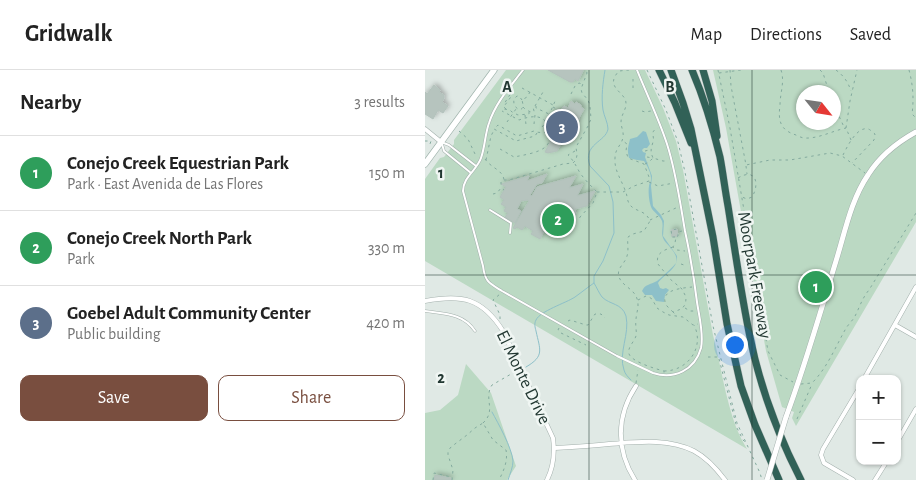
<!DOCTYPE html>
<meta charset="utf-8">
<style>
body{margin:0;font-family:"Alegreya Sans",sans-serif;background:#f2f2f2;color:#222}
.controls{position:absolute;right:15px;bottom:15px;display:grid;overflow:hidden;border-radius:10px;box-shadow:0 1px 4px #0004}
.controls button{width:45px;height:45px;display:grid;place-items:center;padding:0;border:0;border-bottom:1px solid #e0e0e0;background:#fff;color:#222;font:25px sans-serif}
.compass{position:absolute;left:371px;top:15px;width:45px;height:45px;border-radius:50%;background:#fff;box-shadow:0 1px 4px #0004;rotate:120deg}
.you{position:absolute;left:309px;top:274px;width:18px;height:18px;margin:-12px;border:4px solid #fff;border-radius:50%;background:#1a73e8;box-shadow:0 0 0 8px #1a73e833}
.badge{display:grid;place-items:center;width:32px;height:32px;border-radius:50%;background:#794e3f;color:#fff;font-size:16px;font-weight:700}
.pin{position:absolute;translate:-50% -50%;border:2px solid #fff;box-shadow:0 1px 5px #0006}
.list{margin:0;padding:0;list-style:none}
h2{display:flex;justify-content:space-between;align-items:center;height:65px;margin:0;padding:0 20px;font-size:21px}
h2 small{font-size:16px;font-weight:400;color:#767676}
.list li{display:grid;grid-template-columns:32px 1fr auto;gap:15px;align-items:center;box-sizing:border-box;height:75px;padding:0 20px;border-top:1px solid #e0e0e0}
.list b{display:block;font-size:19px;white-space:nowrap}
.list p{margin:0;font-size:16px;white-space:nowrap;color:#767676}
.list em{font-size:16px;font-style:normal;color:#767676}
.actions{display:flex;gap:10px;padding:15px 20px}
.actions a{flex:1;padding:11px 0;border:1px solid #794e3f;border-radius:10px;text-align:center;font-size:18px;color:#794e3f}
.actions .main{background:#794e3f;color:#fff}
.map{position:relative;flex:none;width:491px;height:410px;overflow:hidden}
header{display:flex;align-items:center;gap:30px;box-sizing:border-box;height:70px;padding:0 25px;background:#fff;border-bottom:1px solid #e0e0e0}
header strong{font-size:24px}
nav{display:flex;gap:28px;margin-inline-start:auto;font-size:18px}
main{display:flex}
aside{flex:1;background:#fff}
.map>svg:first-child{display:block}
.green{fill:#bbd9c3;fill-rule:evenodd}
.water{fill:#8dc0c9}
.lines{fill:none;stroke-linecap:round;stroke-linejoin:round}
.stream{stroke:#8dc0c9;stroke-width:1}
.building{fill:#b6c4be;stroke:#b3c2bc;filter:url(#shadow)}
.service-casing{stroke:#a3b0ac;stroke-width:3}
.minor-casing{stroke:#a3b0ac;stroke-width:5}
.tertiary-casing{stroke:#a3b0ac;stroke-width:6}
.secondary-casing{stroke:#a0b4ad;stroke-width:7}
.motorway-casing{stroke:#bdc3c2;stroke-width:8}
.path{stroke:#83aa9e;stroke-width:1;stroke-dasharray:2.5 4;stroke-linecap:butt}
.service{stroke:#fff;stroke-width:2}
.minor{stroke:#fff;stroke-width:4}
.tertiary{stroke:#fff;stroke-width:5}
.secondary{stroke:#fff;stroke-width:5.5}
.motorway{stroke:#316157;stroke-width:7}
.tertiary-bridge-casing{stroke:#a3b0ac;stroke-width:6;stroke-linecap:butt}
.tertiary-bridge{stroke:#fff;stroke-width:5}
.grid{fill:none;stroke:#223832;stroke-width:1;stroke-opacity:0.55}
.labels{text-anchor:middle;stroke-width:5;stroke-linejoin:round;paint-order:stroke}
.street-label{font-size:18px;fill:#223832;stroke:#f0f6f3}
.grid-label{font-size:16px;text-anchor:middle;font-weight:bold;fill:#223832;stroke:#f0f6f3;stroke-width:5;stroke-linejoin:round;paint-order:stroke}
</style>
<header>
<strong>Gridwalk</strong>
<nav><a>Map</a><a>Directions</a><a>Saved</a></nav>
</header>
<main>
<aside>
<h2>Nearby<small>3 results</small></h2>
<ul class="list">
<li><span class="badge" style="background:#2e9e5b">1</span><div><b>Conejo Creek Equestrian Park</b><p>Park · East Avenida de Las Flores</p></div><em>150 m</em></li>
<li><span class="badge" style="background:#2e9e5b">2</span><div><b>Conejo Creek North Park</b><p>Park</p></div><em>330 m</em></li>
<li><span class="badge" style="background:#5c6f8a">3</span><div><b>Goebel Adult Community Center</b><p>Public building</p></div><em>420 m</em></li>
</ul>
<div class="actions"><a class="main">Save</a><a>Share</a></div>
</aside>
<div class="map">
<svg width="491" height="410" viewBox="0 0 491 410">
<defs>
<filter id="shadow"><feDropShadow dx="2" dy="-2" stdDeviation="2.5" flood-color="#0004"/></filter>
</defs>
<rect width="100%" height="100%" fill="#e0e9e5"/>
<path class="green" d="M81 0H220L238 38 251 71 258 100 288 265C296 296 300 327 311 357 314 365 318 372 322 379L0 191V109L15 88 19 87 29 74V70Z
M288 0H491V152L371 356 367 348 369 342 357 337 341 281 301 58ZM378 22H408V52H378Z
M41 294 66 323 91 396 82 410H0V343L15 340 33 325Z"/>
<path class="water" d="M218 61 221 62 225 74 222 78H219L217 80 218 82 221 83 220 87 227 106 226 116 228 136 236 145 239 151 238 166 252 186C253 199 240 203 233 213L235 218 238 219 241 218 244 220 240 225 239 232 231 231 227 225H220L217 221C220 214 225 215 232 211 234 210 249 196 251 193 254 184 243 176 239 170 235 163 239 158 237 151 235 146 230 143 227 139 224 133 223 122 224 116 225 110 226 114 226 108 226 103 222 95 219 91L212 90 204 88C202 79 203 78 205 69L212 67Z"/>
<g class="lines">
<path class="stream" d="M169 213C172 218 174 223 177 227 185 235 197 233 201 246 205 264 193 283 199 300 200 304 203 307 206 310
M101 297C120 286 115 280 111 261 110 257 109 254 111 250 115 241 141 233 150 227 157 222 163 217 169 213V206L178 191 189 163 188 132 184 116 165 96C157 74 181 72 183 59 183 53 179 46 178 40 176 27 178 12 180 0
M67 342C73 353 87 378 88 391 88 397 85 404 83 410"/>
</g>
<path class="building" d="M123 0H158V1L153 11 150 9 148 12H145Z
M9 15 15 20 14 22 19 25V28L17 32 23 36 18 43 13 40 8 49 0 44V22L2 24Z
M146 31 150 34 151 32 156 35V37L159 39 154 48 155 49 153 51H154L152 53 149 52H147L144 56 148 61 147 63 144 65 139 73 136 74 132 81 123 83 120 82 127 69 126 67 127 62 131 61 128 51H126L129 42H131L132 40 135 41 139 36 143 38Z
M122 104 117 113 112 114 105 125 107 126 112 117 151 106 144 118 158 114 152 126 170 121 162 136 150 139 151 144 125 151 115 169 106 164 108 161 100 156 97 160 92 157 90 159 88 158 104 131 103 130 96 131 92 139 96 141 90 153 80 147 83 143 79 141 81 137 76 134 79 130 75 127 81 117 76 114 104 106 102 111Z
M252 159 253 166 247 167 246 160Z
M10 405 26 408V410H9Z"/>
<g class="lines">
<g class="service-casing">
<path id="service" d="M98 0C85 17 71 32 64 53 60 64 60 77 56 88 52 100 38 107 38 121L58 196C60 212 64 213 77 221L192 286 228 303C249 310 270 300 276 278 279 264 274 246 272 232 269 208 265 184 260 161 255 132 251 102 242 74 234 49 222 25 212 0
M16 72 24 75 51 96
M17 74 19 81 46 103
M65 140 86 153 85 163
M0 241C19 244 38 243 50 261"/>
</g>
<g class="minor-casing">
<path id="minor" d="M0 59 16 72
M0 231C37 224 57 228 78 261L128 368C130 383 129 396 122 410
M470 255 491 267
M439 309 491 217
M472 372 491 339
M130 378C148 377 166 376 184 374 212 372 243 368 269 381 282 388 291 398 300 410
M210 410C191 380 191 346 211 316
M428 410 399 393 396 385 398 379 435 317
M450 410 462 391"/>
</g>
<g class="tertiary-casing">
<path id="tertiary" d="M361 347C380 296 395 243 411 191 420 162 426 130 443 105 455 86 471 73 491 62"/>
</g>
<g class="secondary-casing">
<path id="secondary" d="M0 94 69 0"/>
</g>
<g class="motorway-casing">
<path id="motorway" d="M234 0 250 33 266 73
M246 0 258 33 266 59 288 167 302 254 316 316 330 355 354 410
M267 0C279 28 288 58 295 87 298 103 300 120 303 136 310 180 316 224 325 267 335 317 353 365 376 410
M278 0 287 31 292 66"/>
</g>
<path class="path" d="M204 0 194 1C178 18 202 22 201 34 201 40 196 45 196 52 196 57 199 62 198 67 197 75 190 78 190 88 189 100 196 109 200 120 202 124 202 128 203 131 207 143 220 138 225 151L219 161 208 164 203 167C202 173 204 180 202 186 200 194 191 198 194 207 198 218 213 219 213 235 213 240 211 245 211 250 210 256 212 261 211 266 209 272 202 278 204 284 207 292 231 299 239 301V303
M222 0 241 40 253 72 260 102 288 256 295 285 312 353 335 403 337 410
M293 0 305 58 343 281 355 305 368 312
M305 0 306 16 321 95 345 90H365L405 83 417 86 440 103
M356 0C360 12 355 23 355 35 353 51 355 60 371 65 372 66 378 68 379 68 393 69 407 61 421 58L419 57 408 33
M395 0 398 3 404 22
M411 0C419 6 423 12 426 21
M484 0C488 15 489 29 487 44L491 48
M294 3 316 0
M97 18 128 35
M208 18V8
M86 23 88 24 80 35 79 34Z
M146 24 150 16 154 13 157 14
M97 30 94 26H92L89 29C88 34 90 38 95 40 99 38 98 34 97 30L102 27 105 22
M111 36V38L124 44
M98 37 101 40 106 42V43L104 44V42
M128 37 135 41
M81 39 79 37H78L79 39 85 40 87 42 93 45 104 44
M217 41 220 42 226 41
M100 45 101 55
M82 52 91 39
M109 54 110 45 108 37 110 36 118 22
M117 57 121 52 131 29
M34 61 43 69 50 84 53 86
M112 63 110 66 91 71 69 59 73 55 92 66 109 61C115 64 124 62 130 60
M426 70 421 58 425 31 432 0
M0 71H6L4 77
M75 79 89 87C99 85 112 83 119 78 131 69 126 50 113 47 106 46 100 48 94 50L77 41
M150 81 143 85C149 91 151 96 155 103 160 110 166 116 172 122L168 133 155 147 154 150
M220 81 224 80
M418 85C422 77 432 56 443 59 445 59 448 63 450 64L449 70 427 93
M222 87 228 88C225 81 226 79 228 72 230 65 224 62 233 58
M60 89C66 98 78 100 79 110L76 112V118
M61 90 66 66 69 60
M220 94 224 92 228 88 238 91H243
M321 96 322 104
M313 108C331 97 335 114 327 127L322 129 317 127
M79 110H84L138 94 148 93 151 90 152 85 151 77 163 56 166 49 165 36 163 30 157 23 156 19 162 3 161 0
M224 112 233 116 249 113
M172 122H198L209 116 224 111V107L219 94 203 88 201 81 202 74 198 71
M68 124 72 123 76 118 79 120
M148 145 150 151
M225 150 253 137
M257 161 253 162V166L251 167 250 173 248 177 252 180 260 181
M139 166 147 151 150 149
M250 167H247L246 160 252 159 253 161
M248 177C239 180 230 183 233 194L245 209 257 219 261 227C261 238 257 239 248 242L251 245
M256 194 262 196
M213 230 221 226 224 227 227 229 232 238 238 242 244 245 258 247 268 255 273 254
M260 238 265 241H270
M248 242C245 239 240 235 240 232 237 219 259 218 267 217
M75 249V245L68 230 75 224
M143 251 145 250 161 255H163L170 244H176L180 248
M134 258 133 260 136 263 161 275
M283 287H292L295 289
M294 289 312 358 318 370 320 372
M239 301C263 301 280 277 269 255
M211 313 213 300
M376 314 387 313C402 298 410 278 420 260 422 256 426 252 429 248 434 239 437 228 444 220L491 143
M372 349 387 314
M58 353C72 340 58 329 67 315L93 300
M8 410 9 403 26 407
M27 410 28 400 23 385V381L26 377 42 365 50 358 58 353 68 370 81 380C83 391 79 400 74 410"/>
<use href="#service" class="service"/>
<use href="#minor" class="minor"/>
<use href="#tertiary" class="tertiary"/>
<use href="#secondary" class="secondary"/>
<use href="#motorway" class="motorway"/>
<g class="tertiary-bridge-casing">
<path id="tertiary-bridge" d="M342 410 361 347"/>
</g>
<use href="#tertiary-bridge" class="tertiary-bridge"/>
</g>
<path class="grid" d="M164 0V410M327 0V410M0 205H491"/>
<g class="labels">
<g class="street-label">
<text transform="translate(330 205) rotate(80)" y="6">Moorpark Freeway</text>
<text transform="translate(99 307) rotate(64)" y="6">El Monte Drive</text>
</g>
</g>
<g class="grid-label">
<text x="82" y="22">A</text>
<text x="245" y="22">B</text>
<text x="16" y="108">1</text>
<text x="16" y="313">2</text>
</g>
</svg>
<div class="controls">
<button>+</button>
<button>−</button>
</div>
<svg class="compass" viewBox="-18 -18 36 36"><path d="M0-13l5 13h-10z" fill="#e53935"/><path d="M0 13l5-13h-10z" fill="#767676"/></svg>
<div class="you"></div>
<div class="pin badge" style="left:391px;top:217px;background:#2e9e5b">1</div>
<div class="pin badge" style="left:133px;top:150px;background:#2e9e5b">2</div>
<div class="pin badge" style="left:137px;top:57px;background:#5c6f8a">3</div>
</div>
</main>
